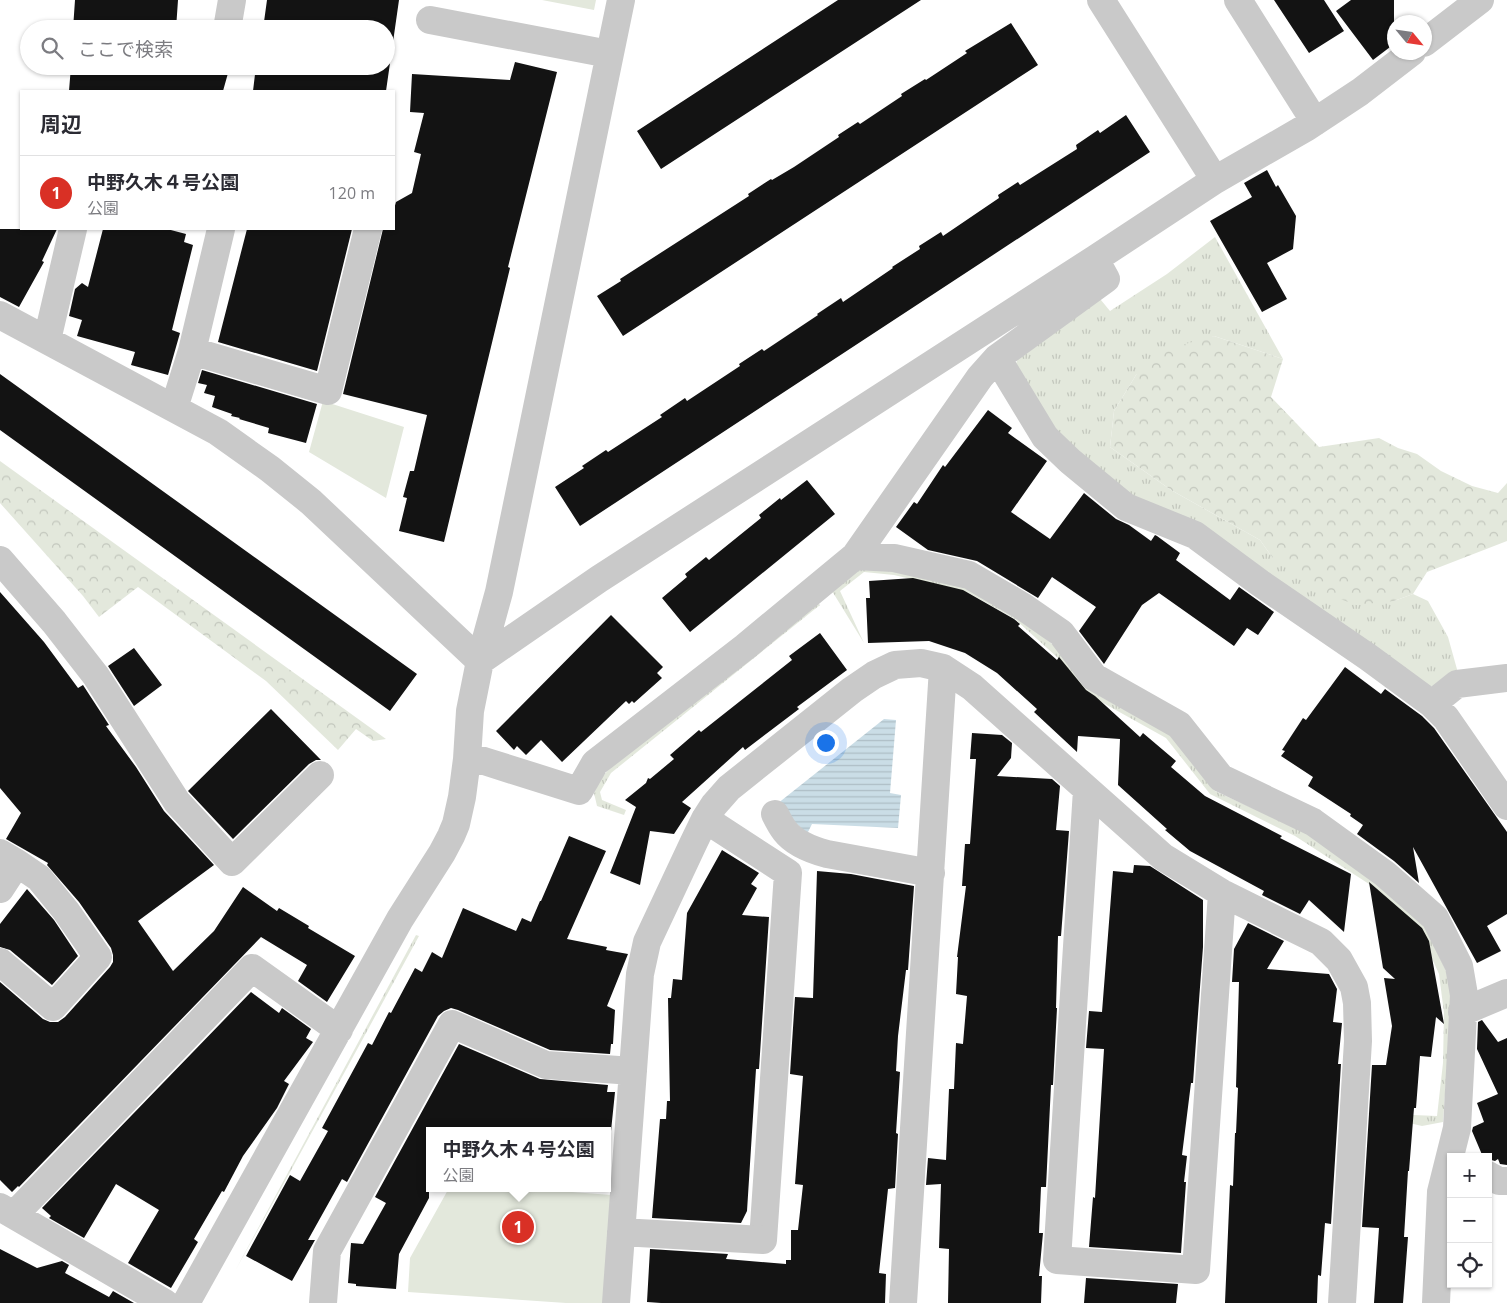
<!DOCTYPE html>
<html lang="ja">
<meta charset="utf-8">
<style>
body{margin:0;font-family:"Open Sans","Noto Sans JP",sans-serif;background:#f2f2f3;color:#2b2b33}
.controls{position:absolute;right:15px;bottom:15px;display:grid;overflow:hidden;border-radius:0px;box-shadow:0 1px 4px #0004}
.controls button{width:45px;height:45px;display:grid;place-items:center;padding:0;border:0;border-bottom:1px solid #e1e1e2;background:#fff;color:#2b2b33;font:25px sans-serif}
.compass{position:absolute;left:1387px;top:15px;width:45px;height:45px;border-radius:50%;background:#fff;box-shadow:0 1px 4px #0004;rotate:119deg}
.you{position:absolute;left:825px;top:742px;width:18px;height:18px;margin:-12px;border:4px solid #fff;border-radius:50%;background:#1a73e8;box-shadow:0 0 0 8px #1a73e833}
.badge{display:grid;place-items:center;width:32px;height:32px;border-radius:50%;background:#d93025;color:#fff;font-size:16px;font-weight:700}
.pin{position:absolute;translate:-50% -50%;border:2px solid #fff;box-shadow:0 1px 5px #0006}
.popup{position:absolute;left:426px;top:1127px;width:185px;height:65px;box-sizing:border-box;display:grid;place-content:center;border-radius:0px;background:#fff;filter:drop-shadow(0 1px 4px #0005);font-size:16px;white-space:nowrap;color:#7c7c81}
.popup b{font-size:19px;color:#2b2b33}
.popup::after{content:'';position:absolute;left:50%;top:100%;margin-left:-10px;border:10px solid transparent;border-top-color:#fff}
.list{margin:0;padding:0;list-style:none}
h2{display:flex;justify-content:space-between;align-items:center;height:65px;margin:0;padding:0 20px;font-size:21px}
h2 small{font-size:16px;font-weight:400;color:#7c7c81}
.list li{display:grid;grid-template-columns:32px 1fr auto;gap:15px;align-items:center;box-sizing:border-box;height:75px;padding:0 20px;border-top:1px solid #e1e1e2}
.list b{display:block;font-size:19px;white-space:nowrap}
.list p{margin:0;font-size:16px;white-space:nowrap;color:#7c7c81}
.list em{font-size:16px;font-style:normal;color:#7c7c81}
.icon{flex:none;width:28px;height:28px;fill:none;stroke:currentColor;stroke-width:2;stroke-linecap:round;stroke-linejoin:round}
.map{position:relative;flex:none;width:1507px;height:1303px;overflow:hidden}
.search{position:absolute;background:#fff;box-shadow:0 1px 4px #0004;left:20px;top:20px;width:375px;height:55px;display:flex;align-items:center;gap:12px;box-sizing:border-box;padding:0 18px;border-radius:28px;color:#7c7c81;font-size:19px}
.panel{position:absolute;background:#fff;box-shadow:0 1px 4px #0004;left:20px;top:90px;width:375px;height:140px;border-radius:0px}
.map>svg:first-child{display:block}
.grass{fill:url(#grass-tufts)}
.forest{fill:url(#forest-crowns)}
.park{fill:#e3e8dc}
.water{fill:url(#water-rules)}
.building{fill:#131313}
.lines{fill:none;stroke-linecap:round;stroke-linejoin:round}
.minor{stroke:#c9c9c9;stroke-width:28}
</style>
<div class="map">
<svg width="1507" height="1303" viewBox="0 0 1507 1303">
<defs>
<pattern id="grass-tufts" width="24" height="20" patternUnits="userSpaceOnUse" patternTransform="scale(1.25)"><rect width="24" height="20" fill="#e3e8dc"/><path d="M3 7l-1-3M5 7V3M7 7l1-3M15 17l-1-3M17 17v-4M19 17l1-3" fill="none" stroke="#c3c7bd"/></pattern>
<pattern id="forest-crowns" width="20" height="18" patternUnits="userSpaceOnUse" patternTransform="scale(1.25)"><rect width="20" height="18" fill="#e3e8dc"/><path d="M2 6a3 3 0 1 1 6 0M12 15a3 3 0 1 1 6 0" fill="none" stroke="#c3c7bd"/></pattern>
<pattern id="water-rules" width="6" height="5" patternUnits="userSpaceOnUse" patternTransform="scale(1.25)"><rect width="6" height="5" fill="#cadde6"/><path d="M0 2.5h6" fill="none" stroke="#aebec5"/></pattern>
</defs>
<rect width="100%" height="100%" fill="#fff"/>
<path class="grass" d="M1215 237 1283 359 1214 336 1136 375 1114 411 1110 447 1171 490 1260 540 1272 557 1394 601 1413 594 1428 601 1448 637 1460 680 1442 686H1428L1133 500 1053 430 1015 366 1019 356 1096 294 1110 311 1167 274Z
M863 566 899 571 970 588 1018 616 1058 649 1080 679 1096 694 1173 736 1215 791 1305 832 1376 882 1424 924 1446 971 1452 999 1443 1122 1422 1126 1367 1113 1437 1116 1443 1063 1444 1013 1439 974 1417 925 1369 884 1295 836 1210 794 1166 738 1096 699 1077 685 1058 658 1015 619 969 593 894 575 864 572 840 591 864 643 832 591Z
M818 603 820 605 611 773 600 792 602 800 626 810 624 815 597 806 594 793 601 778 613 765Z
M416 935 419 936 289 1174 235 1271Z"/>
<path class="forest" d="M1214 336 1283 359 1271 397 1319 447 1379 438 1398 448 1417 454 1441 471 1472 486 1498 493 1507 483V541L1427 572 1413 594 1394 601 1356 605 1322 592 1272 557 1260 540 1171 490 1110 447 1114 411 1136 375 1167 349Z
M0 461 386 739 373 741 356 729 338 750 266 681 138 587 99 617 83 596 0 503Z"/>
<path class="park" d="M542 0H596L594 10Z
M323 401 404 427 386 498 309 452Z
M449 1188H520L611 1195 603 1303H566L408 1292 410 1258Z"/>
<path class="water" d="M884 719 896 720 890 793 901 795 898 828 812 824 807 834 777 804Z"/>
<path class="building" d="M75 0H178L176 29H73Z
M267 0H399L386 91H253L256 66H386V29H263Z
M838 0H921L661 169 637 131Z
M1274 0H1324L1344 31 1309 53Z
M1351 0H1394V44L1373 60 1336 11Z
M1011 23 1038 65 623 336 597 296 621 281 620 279 749 196 748 194 771 179 772 180 794 167 839 137 838 135 858 122 860 124 902 96 901 94 925 79 926 80 967 53 965 51Z
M515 62 557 72 508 267 510 268 444 542 399 531 407 498 403 497 410 471H414L427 415 343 394 383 229H394V209L396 202 412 193 421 154 414 152 424 113 410 112 412 74 510 80Z
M71 66H230L223 91H69Z
M1126 115 1150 152 580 526 555 487 584 468 582 466 606 450 608 452 662 417 660 415 685 398 687 401 740 366 739 364 762 349 764 351 818 315 817 314 841 298 843 302 893 268 892 267 920 249 919 246 941 232 943 236 999 198 998 195 1018 182 1020 185 1077 149 1076 145 1098 130 1100 133Z
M1267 170 1276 187 1278 185 1296 216 1293 249 1267 263 1287 299 1262 312 1210 221 1252 197 1244 183Z
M0 229H57L42 261 44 262 19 307 0 297Z
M103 229H167L186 234 184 242 193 245 172 330 180 333 168 375 131 365 135 352 77 336 82 320 69 316 75 289 82 283 88 287Z
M247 229H352L317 371 218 342Z
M202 370 317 404 306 443 268 433 269 428 239 419 240 418 231 416 232 414 212 407 215 396 204 393 207 385 198 383Z
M0 374 417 674 390 711 0 430Z
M988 410 1012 428 1008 433 1047 461 1011 512 1050 539 1084 493 1116 519 1129 525 1151 541 1155 535 1157 536 1180 553 1176 560 1230 600 1239 587 1274 612 1258 635 1247 628 1234 646 1159 593 1142 605 1104 664 1079 631 1096 607 1052 577 1038 598 977 561 928 550 896 527 914 502 917 504 943 465 945 467Z
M807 480 835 514 690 632 662 598 687 577 685 574 706 557 709 560 761 518 759 515 780 498 781 500Z
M913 578 963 590 1014 619 1020 624 1018 626 1057 660 1059 657 1086 690 1095 696 1140 737 1143 733 1176 761 1171 767 1205 796 1282 836 1280 838 1351 874 1344 932 1309 900 1300 914 1262 895 1264 891 1190 851 1165 830 1167 829 1118 785 1120 739 1078 736 1077 752 1034 712 1037 709 997 673 965 653 929 641 868 643 866 598H870L869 581Z
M0 592 44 642 78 688 83 685 109 725 106 726 136 767 164 811 214 865 138 921 173 971 214 931 243 887 277 911 279 908 309 926 308 928 355 956 327 1002 298 981 307 965 261 937 19 1187 18 1186 12 1192 0 1180V982L43 1019 50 1022H58L65 1017 110 967 113 962V955L111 948 79 902 47 865 48 863 6 839 21 813 0 788Z
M611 615 663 667 657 673 662 678 634 703 632 701 629 704 626 701 562 762 541 740 526 755 517 746 514 750 496 731Z
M820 633 847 670 797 707 799 709 745 750 743 747 682 802 691 808 674 834 650 831 640 885 610 873 636 807 625 800 646 783 648 778 650 779 674 759 670 755 699 730 701 732 792 660 789 656Z
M134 648 162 685 134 706 108 666Z
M1345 667 1381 694 1385 689 1422 716 1434 728 1507 832V914L1487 926 1501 951 1477 963 1413 847 1419 883 1394 861 1357 834 1363 825 1350 816 1351 814 1308 786 1313 777 1281 756 1285 751 1282 750 1303 718 1306 720Z
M271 709 321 760H316L309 764 233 839 188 791Z
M972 733 1002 735 1012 743 1011 758 997 776 1052 779 1060 786 1056 830 1069 831 1061 936H1058L1056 1008H1057L1053 1085H1051L1046 1187H1041L1039 1233H1043L1039 1276H1042L1041 1303H948L949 1249 939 1248 941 1184 926 1185 928 1158 946 1160 949 1089H954L956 1043 963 1044 967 996 956 994 958 957H957L966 886H962L965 844H970L976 759H970Z
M569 836 606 851 567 939 607 947 606 950 628 954 607 1006 615 1010 613 1044H611L610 1054 550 1050 458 1010 451 1008 444 1011 438 1016 347 1182 342 1179 308 1240H315L292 1281 246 1256 290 1175 300 1181 328 1131 322 1128 368 1043 372 1045 389 1012 391 1013 415 968 422 972 432 952 442 958 463 908 516 931 522 918 531 922 540 901H541Z
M722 850 759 873 751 884 757 888 742 915 769 917 759 1069H756L747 1211 741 1223 652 1218 660 1119H666L667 1101H670L668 998H671L673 979 682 980 687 913Z
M1134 865 1150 866 1203 900V947L1196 1041 1193 1083H1191L1182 1155 1187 1156 1184 1182H1186L1181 1253 1089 1247 1093 1197 1095 1198 1104 1049 1086 1048 1089 1011 1102 1012 1113 871 1133 873Z
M817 871 851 874 914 886 908 970H906L898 1036 896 1071 900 1072 896 1133 898 1134 895 1188 888 1189 879 1273 886 1274 885 1303H661L647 1302 650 1249 728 1254 726 1259 786 1264V1260H791V1230H798L803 1185 795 1184 803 1076 790 1074 795 997 813 998Z
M1369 882 1422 928 1429 941 1444 1024 1436 1017 1431 1057 1420 1056 1416 1108H1414L1409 1171H1408L1404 1237H1408L1403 1303H1374L1379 1228 1362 1227 1372 1065H1386L1392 1026 1384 978 1395 979 1383 968Z
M27 889 54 920 78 956 52 985 10 950 0 947V924Z
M1248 923 1284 941 1267 969 1329 974 1337 989 1333 1022 1342 1023 1338 1064H1341L1331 1224 1325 1223 1321 1276 1318 1275 1317 1303H1225L1230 1185 1233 1186 1235 1133H1236L1238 1088 1236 1087 1239 982H1232L1234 949Z
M251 992 279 1013 282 1008 311 1029 306 1038 313 1042 284 1081 289 1084 277 1108 243 1156 224 1192 222 1191 194 1239 198 1242 171 1288 128 1263 159 1210 116 1184 84 1238 49 1218 51 1216 42 1208Z
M1482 1020 1498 1042 1507 1038V1165L1500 1164 1498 1159 1495 1161 1488 1159V1157H1483L1472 1131 1473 1127 1484 1122 1477 1103 1498 1094 1477 1049 1478 1022Z
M459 1044 540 1079 608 1085 607 1092H615L611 1131H429V1198L399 1254 396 1289 356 1286V1284L348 1283 351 1243 363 1244 386 1203 375 1197Z
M0 1249 37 1268 62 1261 69 1265 65 1273 109 1297 113 1291 134 1303H0Z
M1086 1278 1178 1284 1176 1303H1084Z"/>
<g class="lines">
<path class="minor" d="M1101 0 1215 180
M1238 0 1315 122
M430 20 609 54
M227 29 232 0
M1424 43 1480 0
M0 315 218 432 270 469 311 502 480 661 599 579 1095 259 1215 180 1307 127 1360 92 1412 52
M47 340 73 229
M192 351 328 391 368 229
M997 358 1045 437 1070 461 1126 507 1195 535 1260 583 1368 657 1432 704 1446 718 1507 806
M174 408 192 351 221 229
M855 556 894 558 969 575 1022 606 1061 633 1094 677 1179 725 1221 778 1313 822 1385 874 1435 918 1459 966 1464 995 1457 1128 1441 1192 1436 1303
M0 560 54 622 96 676 177 802 232 862 320 775
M1432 704 1457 684 1507 678
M467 759 484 761 579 791 595 763 745 647 855 556 980 377 997 358 1106 279 1095 259
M1087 790 1057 1260 1196 1270 1222 893
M775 814C778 820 781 826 785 831 795 844 812 850 827 854L931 873
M0 853 17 863 0 889
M0 962 53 1007 98 957 66 911 39 878 17 863
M1462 1012 1507 993
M1488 1175 1499 1181H1507
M0 1207 165 1303
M14 1215 252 968 339 1030
M621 1232 763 1240 788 873 705 819
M186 1303 400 919 442 853 451 836 456 824 462 797 467 759 470 711 480 661 499 592 621 0
M323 1303 327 1251 452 1024 546 1065 633 1071
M616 1303 640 974 647 942 693 844 705 819 714 805 729 788 852 690 874 675 895 665 921 663 943 668 972 687 1163 857 1222 893 1321 942 1339 960 1354 987 1357 1003 1358 1041 1342 1303
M903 1303 943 668"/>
</g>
</svg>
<div class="controls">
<button>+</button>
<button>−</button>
<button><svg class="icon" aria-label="locate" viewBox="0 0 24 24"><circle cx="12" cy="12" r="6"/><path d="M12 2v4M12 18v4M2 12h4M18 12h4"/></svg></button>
</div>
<svg class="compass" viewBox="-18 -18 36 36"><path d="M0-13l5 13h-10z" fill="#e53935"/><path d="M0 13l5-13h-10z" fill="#7c7c81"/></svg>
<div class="you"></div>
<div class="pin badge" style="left:518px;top:1227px">1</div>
<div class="popup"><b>中野久木４号公園</b>公園</div>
<div class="search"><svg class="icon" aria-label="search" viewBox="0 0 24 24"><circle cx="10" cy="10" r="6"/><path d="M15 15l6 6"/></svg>ここで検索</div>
<section class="panel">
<h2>周辺<small></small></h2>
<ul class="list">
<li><span class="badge">1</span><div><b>中野久木４号公園</b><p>公園</p></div><em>120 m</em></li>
</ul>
</section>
</div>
